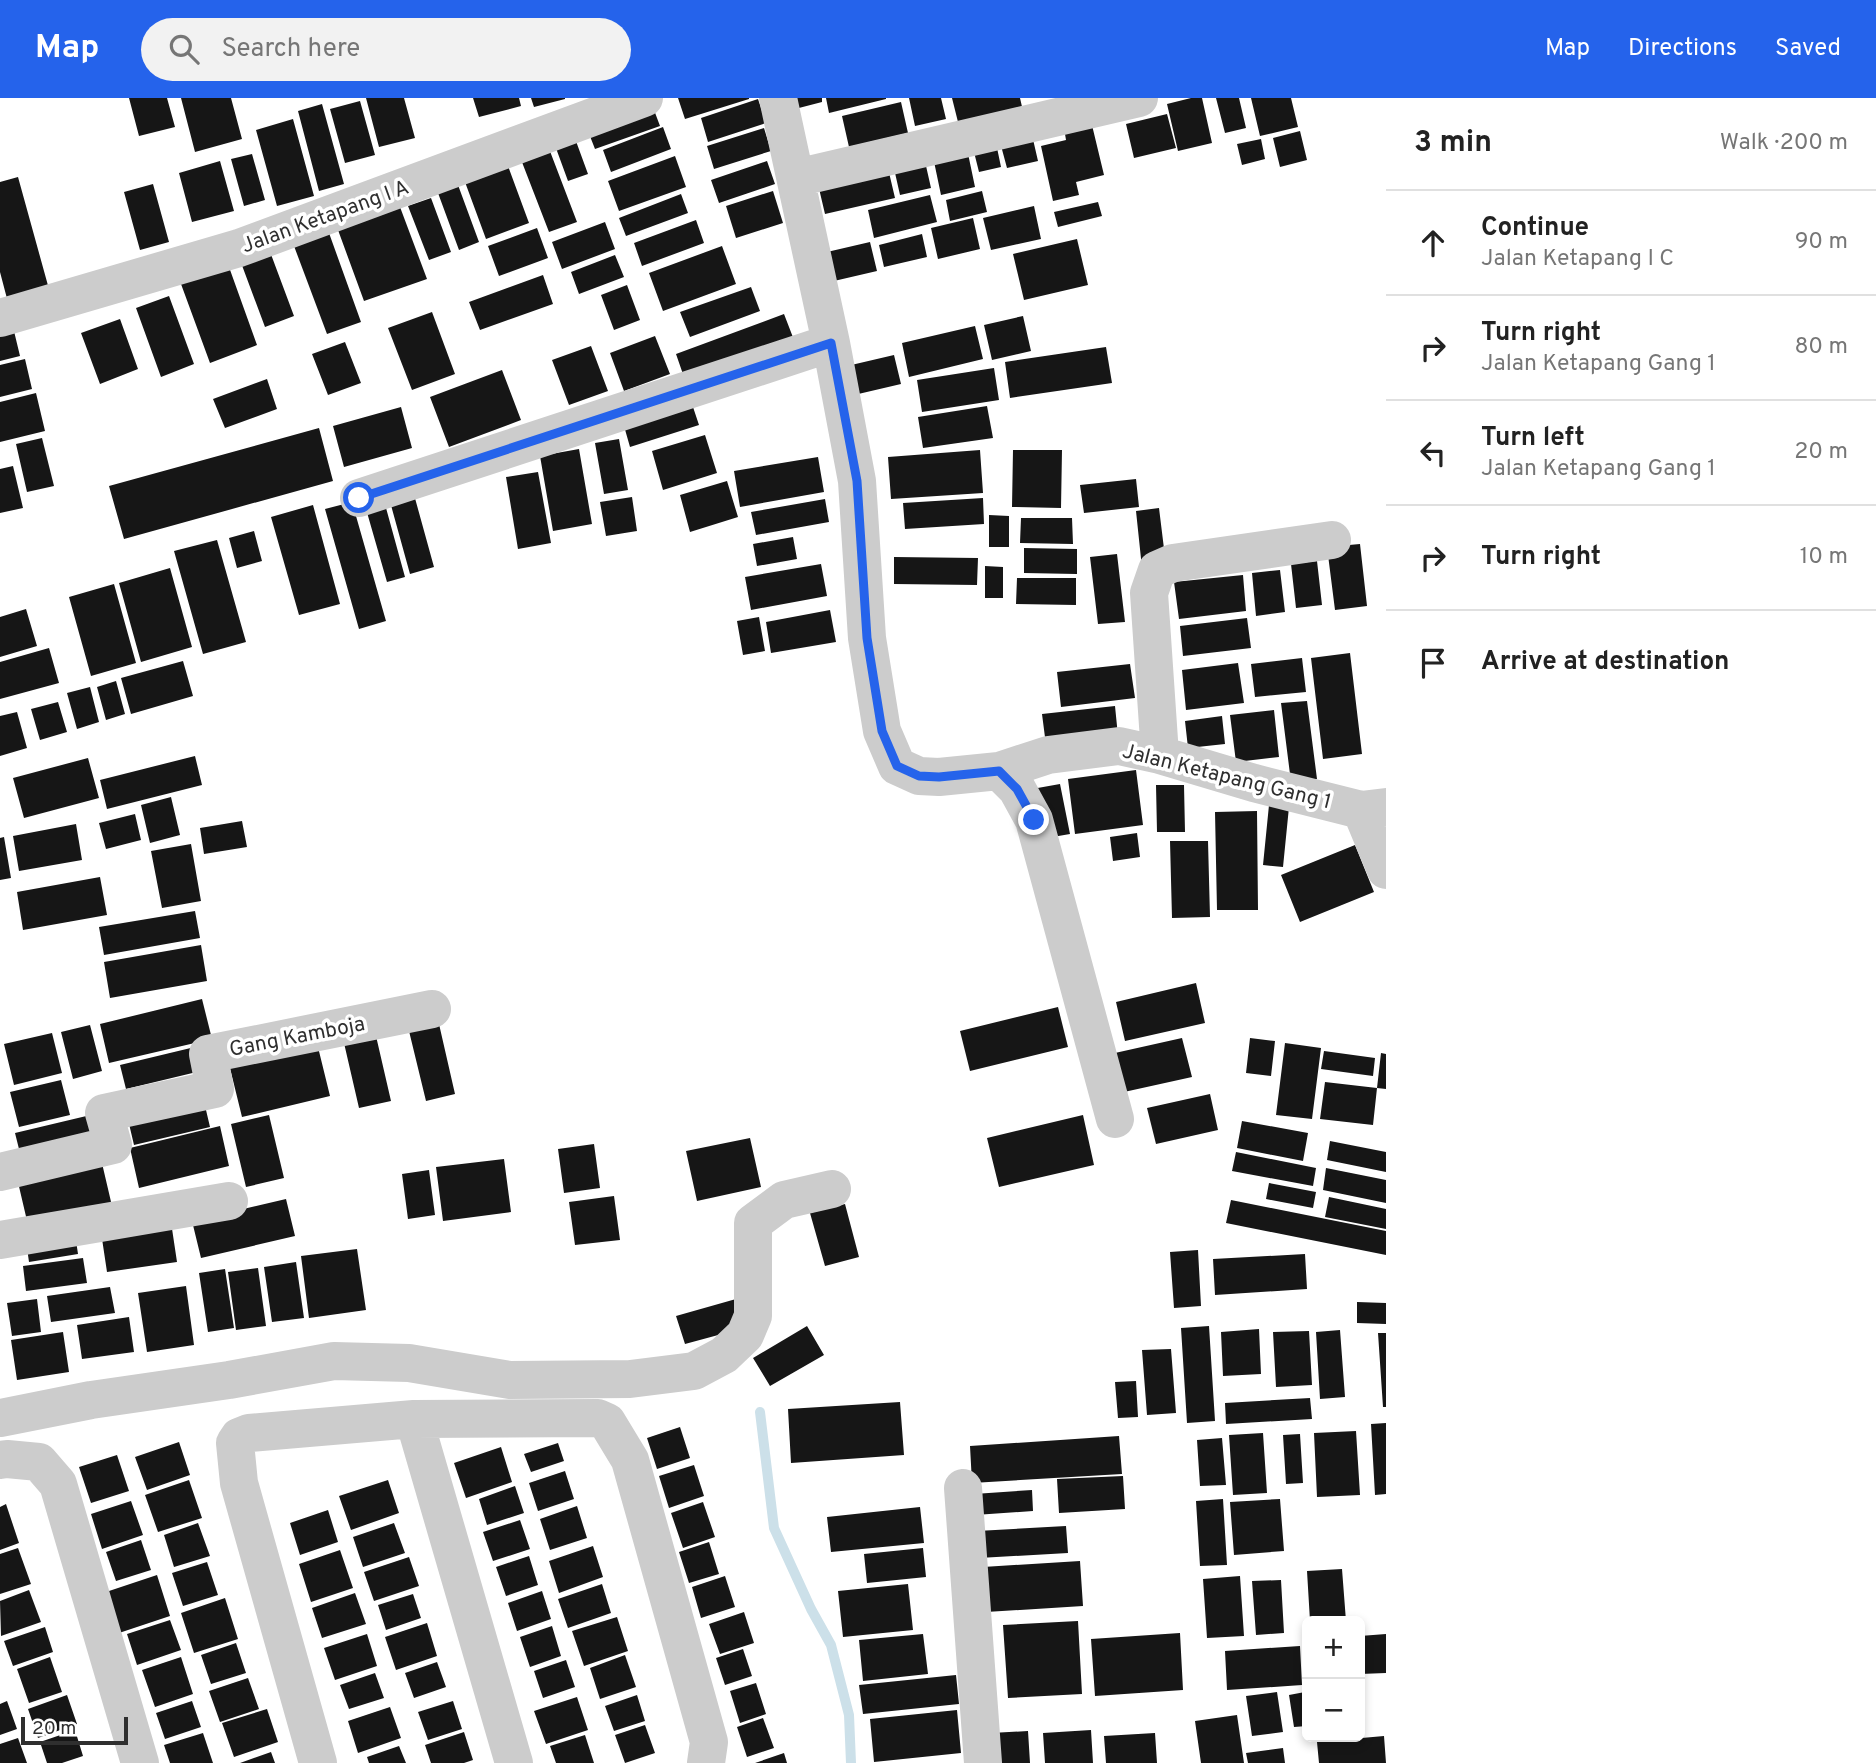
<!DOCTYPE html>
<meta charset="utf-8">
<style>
body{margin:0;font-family:Overpass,sans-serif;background:#f2f2f2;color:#222}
.controls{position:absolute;right:21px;bottom:21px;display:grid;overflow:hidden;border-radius:10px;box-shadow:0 4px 10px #0003}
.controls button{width:63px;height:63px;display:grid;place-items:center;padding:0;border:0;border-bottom:2px solid #e0e0e0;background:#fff;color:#222;font:35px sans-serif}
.scale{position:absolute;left:21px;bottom:18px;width:107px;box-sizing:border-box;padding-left:7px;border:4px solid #2f2f2f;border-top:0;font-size:19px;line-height:24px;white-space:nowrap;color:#2f2f2f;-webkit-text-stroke:5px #fff;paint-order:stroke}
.stop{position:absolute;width:21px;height:21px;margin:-16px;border:5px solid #2563eb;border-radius:50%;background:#fff}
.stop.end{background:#2563eb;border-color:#fff;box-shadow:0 2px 7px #0008}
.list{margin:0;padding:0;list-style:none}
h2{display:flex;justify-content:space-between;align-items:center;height:91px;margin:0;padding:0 28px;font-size:30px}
h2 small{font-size:23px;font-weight:400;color:#767676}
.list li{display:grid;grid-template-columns:46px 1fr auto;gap:21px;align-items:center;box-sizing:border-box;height:105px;padding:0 28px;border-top:2px solid #e0e0e0}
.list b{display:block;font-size:26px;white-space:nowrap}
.list p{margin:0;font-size:23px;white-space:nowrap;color:#767676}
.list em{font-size:23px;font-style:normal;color:#767676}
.icon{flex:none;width:38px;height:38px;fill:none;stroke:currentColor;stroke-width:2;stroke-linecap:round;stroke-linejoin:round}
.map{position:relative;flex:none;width:1386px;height:1665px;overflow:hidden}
header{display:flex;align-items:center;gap:42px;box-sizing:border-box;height:98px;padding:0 35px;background:#2563eb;color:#fff}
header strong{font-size:33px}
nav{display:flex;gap:38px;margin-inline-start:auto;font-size:24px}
.search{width:490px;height:63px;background:#f2f2f2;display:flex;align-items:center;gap:18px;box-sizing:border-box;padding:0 24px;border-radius:38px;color:#767676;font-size:26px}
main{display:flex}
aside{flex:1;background:#fff}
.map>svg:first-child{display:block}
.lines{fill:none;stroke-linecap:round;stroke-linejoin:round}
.stream{stroke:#cce0e9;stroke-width:10}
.building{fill:#161616}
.minor{stroke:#ccc;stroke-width:38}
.route{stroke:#2563eb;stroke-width:9}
.labels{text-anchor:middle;stroke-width:7;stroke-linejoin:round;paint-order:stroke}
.street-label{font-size:21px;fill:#2f2f2f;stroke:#fff}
</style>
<header>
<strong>Map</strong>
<div class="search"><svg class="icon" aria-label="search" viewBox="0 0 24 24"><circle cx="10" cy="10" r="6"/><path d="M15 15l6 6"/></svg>Search here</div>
<nav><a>Map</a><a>Directions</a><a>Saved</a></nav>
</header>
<main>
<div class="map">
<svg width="1386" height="1665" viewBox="0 0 1386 1665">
<rect width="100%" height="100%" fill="#fff"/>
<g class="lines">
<path class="stream" d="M760 1314 774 1430 811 1511 831 1547 849 1617 851 1665"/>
</g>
<path class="building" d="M129 0H167L175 29 139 38Z
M181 0H231L242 41 195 54Z
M366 0H404L415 40 379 49Z
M473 0H519L521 8 479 19Z
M531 0H565V1L534 9Z
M678 0H749V1L685 21Z
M792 0H822V4L795 11Z
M826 0H886V1L829 15Z
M909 0H941L946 21 915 28Z
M952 0H1020L1023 13 959 28Z
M1191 0H1202L1212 45 1178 53 1167 6Z
M1216 0H1239L1246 30 1225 35Z
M1251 0H1291L1298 29 1260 38Z
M758 1 766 25 708 44 701 20Z
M360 3 375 57 345 65 330 11Z
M651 4 660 28 595 51 586 28Z
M901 4 908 35 849 49 842 18Z
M322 6 344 86 319 93 298 13Z
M1167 16 1176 50 1134 60 1126 26Z
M293 21 314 98 277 108 256 32Z
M1091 23 1104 77 1076 84 1079 97 1053 103 1041 48 1066 42 1064 30Z
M663 29 671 51 611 74 603 52Z
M764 30 771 53 714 71 707 48Z
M1300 33 1307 62 1280 69 1273 40Z
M573 35 588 76 568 83 553 42Z
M1032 37 1038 63 1007 70 1000 44Z
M1261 41 1265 61 1242 67 1237 46Z
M996 45 1001 69 979 74 973 50Z
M966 46 975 89 941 97 932 54Z
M548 48 577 124 549 134 520 59Z
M252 56 265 102 244 108 231 61Z
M675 58 686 89 619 113 608 83Z
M924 59 931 90 900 97 893 66Z
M220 63 234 113 192 124 179 75Z
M767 63 775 86 719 105 711 82Z
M887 66 895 100 825 116 817 82Z
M508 68 529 125 486 141 465 84Z
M18 79 52 202 10 212 0 174V84Z
M153 86 169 144 140 152 124 94Z
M458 87 479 144 459 152 438 95Z
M773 93 783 125 736 140 726 108Z
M982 93 987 114 950 123 946 102Z
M681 96 688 115 626 138 619 120Z
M930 97 937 124 874 140 868 112Z
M431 100 451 154 429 162 408 108Z
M1098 104 1102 118 1058 129 1054 114Z
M1034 108 1041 141 991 152 983 120Z
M400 109 427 181 364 203 338 132Z
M973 120 980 151 938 161 931 130Z
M696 122 704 145 642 168 634 145Z
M605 124 615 151 562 171 552 144Z
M537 130 548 160 499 178 488 148Z
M329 135 361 224 327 236 294 148Z
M922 136 927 159 884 169 879 147Z
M1077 141 1088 187 1024 202 1013 156Z
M870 144 877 173 834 183 827 154Z
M722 148 736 186 663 213 649 175Z
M269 151 294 218 265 229 240 162Z
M615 157 624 179 579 196 571 174Z
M229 169 257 247 210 265 181 186Z
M543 177 553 206 480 232 469 204Z
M627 187 640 222 614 232 601 197Z
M751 189 760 213 690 239 680 214Z
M169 198 194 266 161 279 136 210Z
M432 214 455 276 412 292 388 230Z
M784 216 794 242 685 282 676 256Z
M1023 218 1031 253 992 262 984 227Z
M120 221 138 271 100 286 81 235Z
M975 228 983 261 909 279 902 245Z
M13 229 20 258 0 263V232Z
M655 238 670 276 624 293 610 255Z
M345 244 361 285 328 297 312 256Z
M591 248 608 293 569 307 552 262Z
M1106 249 1112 285 1010 300 1005 264Z
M894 257 901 286 854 297 847 268Z
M25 261 32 291 0 299V267Z
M994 270 999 302 922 314 917 282Z
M502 272 521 322 449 349 430 299Z
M267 281 277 311 225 330 213 301Z
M36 295 45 333 0 344V304Z
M690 300 699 327 630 349 622 321Z
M987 308 993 340 923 350 918 319Z
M401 309 412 350 344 369 333 328Z
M319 330 333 383 124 441 109 388Z
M705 337 717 375 663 392 652 353Z
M42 340 54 388 27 394 16 346Z
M619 341 628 392 604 396 595 345Z
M579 351 592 426 553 433 540 358Z
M980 352 983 395 891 401 888 359Z
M1013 352H1062L1061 410 1012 409Z
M818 359 824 394 740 409 734 373Z
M13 368 23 410 0 415V371Z
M538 374 551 445 518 451 506 379Z
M1136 381 1139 409 1084 415 1080 387Z
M727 383 738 419 690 434 680 397Z
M413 393 434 469 410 476 389 400Z
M383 399 405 479 387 484 364 404Z
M632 399 637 433 606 438 600 404Z
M983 400 984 426 905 431 903 405Z
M825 401 829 424 756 437 751 414Z
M352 404 386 523 359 531 325 411Z
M313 407 340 506 299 517 271 419Z
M1159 410 1166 467 1142 470 1136 413Z
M989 417 1009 418V449H989Z
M1021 420H1072L1073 446 1020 445Z
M254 433 262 463 237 470 229 440Z
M793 439 797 461 757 468 753 446Z
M217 442 246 544 203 556 174 453Z
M1360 446 1367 508 1335 512 1327 449Z
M1024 450 1077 451V476L1024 475Z
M1117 456 1125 524 1098 526 1090 459Z
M894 459 978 460 977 487 894 486Z
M1317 463 1322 507 1296 510 1291 466Z
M821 466 827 498 751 512 745 479Z
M985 468 1003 469V500H985Z
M170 470 192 549 141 564 119 485Z
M1280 472 1285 514 1256 518 1252 475Z
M1243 477 1246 513 1179 521 1174 484Z
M1017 480H1076V507L1016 506Z
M114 486 136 565 91 578 69 499Z
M26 511 37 548 0 559V519Z
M830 512 836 544 771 555 766 524Z
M759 519 765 553 743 557 737 523Z
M1247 520 1251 550 1183 558 1180 528Z
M49 550 59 585 0 601V564Z
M1350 555 1362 656 1323 661 1311 560Z
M1302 560 1306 594 1255 599 1251 566Z
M183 563 193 598 131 616 121 580Z
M1238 565 1244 605 1186 612 1182 572Z
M1130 566 1135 600 1061 609 1057 574Z
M116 583 125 616 106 622 97 589Z
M90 589 99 624 77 631 67 595Z
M1307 603 1317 681 1291 684 1281 605Z
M58 604 67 634 40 642 31 611Z
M1115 608 1118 638 1046 647 1042 616Z
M1274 612 1279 659 1236 664 1230 617Z
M17 614 27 650 0 658V618Z
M1222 618 1225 646 1188 650 1185 623Z
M195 658 202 687 107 711 100 682Z
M88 660 99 700 24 720 13 680Z
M1136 672 1143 727 1075 736 1068 681Z
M1060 686 1070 736 1041 741 1032 691Z
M1156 687H1184L1185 734H1157Z
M171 699 180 737 150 745 141 707Z
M1269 707 1289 709 1283 769 1263 767Z
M1257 713 1258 812H1217L1215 714Z
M135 716 141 742 106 751 99 725Z
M242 723 247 749 204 756 200 730Z
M76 726 82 762 19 773 13 738Z
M1137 735 1140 759 1113 763 1110 739Z
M4 739 11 780 0 782V740Z
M1170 743H1208L1210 819 1172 820Z
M191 746 201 803 162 810 151 753Z
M1355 747 1374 794 1300 824 1281 777Z
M100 779 107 817 23 832 17 794Z
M195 813 200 840 104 857 99 829Z
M201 847 207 883 110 900 104 864Z
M1196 885 1205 925 1125 943 1116 904Z
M202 901 212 941 109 965 100 926Z
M1058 909 1068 949 970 973 960 933Z
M439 926 455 996 426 1003 409 933Z
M90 927 102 973 73 981 61 934Z
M52 935 62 975 14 987 4 946Z
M376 938 391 1003 359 1010 344 945Z
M1182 940 1192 979 1115 996 1106 957Z
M1250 940 1275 943 1271 978 1246 975Z
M316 941 330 998 242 1019 228 962Z
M1285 945 1321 950 1312 1021 1276 1017Z
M199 948 205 972 126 991 120 967Z
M1324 953 1375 960 1373 978 1321 971Z
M1381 955 1386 956V991L1377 990Z
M61 982 70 1017 19 1029 10 994Z
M1325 984 1377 990 1373 1027 1320 1021Z
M202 995 210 1029 134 1047 126 1013Z
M1210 996 1218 1032 1156 1046 1147 1010Z
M99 1015 106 1043 22 1063 15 1035Z
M269 1017 284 1080 246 1089 231 1026Z
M1083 1017 1094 1067 999 1089 987 1040Z
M1242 1023 1308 1035 1303 1063 1237 1050Z
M220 1028 229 1068 139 1090 130 1050Z
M750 1040 761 1089 697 1103 686 1053Z
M1330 1043 1386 1054V1074L1327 1062Z
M594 1046 600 1090 564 1095 558 1051Z
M1236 1054 1316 1070 1313 1088 1232 1073Z
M101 1061 112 1108 28 1127 17 1080Z
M504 1061 511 1114 443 1123 436 1069Z
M1326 1070 1386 1082V1105L1323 1092Z
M429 1072 435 1117 408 1121 402 1076Z
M1269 1085 1316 1094 1313 1110 1266 1101Z
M614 1098 620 1142 575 1147 569 1104Z
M1329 1099 1386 1111V1131L1325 1119Z
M286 1101 295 1138 201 1160 192 1123Z
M1231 1102 1386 1133V1157L1226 1125Z
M845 1106 859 1159 825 1168 810 1115Z
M171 1124 177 1164 107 1174 101 1134Z
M75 1136 78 1156 29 1164 26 1143Z
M357 1151 366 1212 309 1220 301 1158Z
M1198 1152 1201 1208 1174 1210 1170 1154Z
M1305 1156 1307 1191 1215 1197 1213 1161Z
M83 1160 87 1185 26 1193 23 1168Z
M296 1164 304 1220 272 1224 264 1169Z
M258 1170 266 1228 236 1232 228 1174Z
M225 1171 234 1230 208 1234 199 1175Z
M186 1188 194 1247 147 1254 138 1195Z
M110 1189 115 1215 51 1224 47 1198Z
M37 1201 41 1234 12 1238 7 1205Z
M736 1201 744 1230 685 1246 676 1218Z
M1357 1204 1386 1205V1226L1357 1225Z
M129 1219 134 1254 82 1261 77 1227Z
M807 1228 824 1257 770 1288 753 1260Z
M1209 1228 1215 1323 1187 1325 1181 1230Z
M1259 1231 1261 1276 1223 1278 1221 1234Z
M1340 1232 1345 1299 1320 1301 1316 1234Z
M1309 1233 1312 1287 1276 1289 1273 1234Z
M63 1234 69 1274 17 1282 11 1242Z
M1378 1235H1386V1309H1383Z
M1171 1251 1176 1315 1147 1317 1142 1252Z
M1136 1283 1138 1319 1118 1320 1115 1284Z
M1310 1300 1312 1321 1226 1326 1225 1305Z
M900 1304 904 1357 791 1365 788 1311Z
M1386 1325V1396L1375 1397 1371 1326Z
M680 1329 690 1360 657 1371 647 1340Z
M1356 1333 1360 1397 1317 1399 1314 1335Z
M1263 1335 1267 1395 1233 1397 1229 1337Z
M1300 1336 1303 1385 1286 1386 1283 1337Z
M1119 1338 1122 1376 972 1385 970 1348Z
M1222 1340 1226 1387 1200 1388 1197 1342Z
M179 1344 190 1377 147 1392 135 1359Z
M558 1345 564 1363 531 1374 524 1356Z
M501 1349 512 1384 466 1400 454 1365Z
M117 1357 129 1393 91 1405 79 1369Z
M694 1367 704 1398 669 1410 659 1378Z
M565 1373 574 1401 538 1413 529 1385Z
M1123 1378 1125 1411 1059 1415 1057 1381Z
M189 1382 202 1420 158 1434 145 1397Z
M388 1382 399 1415 351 1432 339 1398Z
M515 1388 524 1415 487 1427 479 1401Z
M1032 1392 1033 1413 975 1417 974 1396Z
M1223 1401 1227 1467 1200 1468 1196 1403Z
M1280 1401 1284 1453 1234 1457 1230 1404Z
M131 1403 143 1437 102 1451 91 1416Z
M703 1404 715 1439 683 1450 671 1415Z
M6 1406 19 1445 0 1452V1409Z
M577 1408 587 1440 550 1452 540 1421Z
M920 1409 924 1445 831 1454 827 1419Z
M328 1412 338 1444 300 1457 290 1425Z
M520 1422 530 1451 493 1463 483 1434Z
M198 1425 210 1458 174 1469 164 1437Z
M394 1425 405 1455 363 1469 353 1439Z
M1066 1428 1068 1455 979 1460 977 1433Z
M141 1442 151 1472 116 1483 106 1454Z
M709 1444 719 1476 689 1485 679 1454Z
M593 1448 603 1479 559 1495 549 1463Z
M18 1450 31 1486 0 1496V1456Z
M923 1450 926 1479 867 1485 864 1456Z
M340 1452 353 1490 311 1504 299 1466Z
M529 1458 538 1487 506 1498 496 1469Z
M409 1459 419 1488 374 1503 364 1474Z
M1080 1463 1083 1508 986 1514 983 1469Z
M207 1464 218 1497 183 1508 172 1475Z
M1342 1471 1346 1523H1310L1307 1473Z
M157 1477 170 1518 119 1535 106 1494Z
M725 1478 735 1509 701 1520 692 1489Z
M1240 1478 1244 1538 1207 1540 1203 1481Z
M1281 1482 1284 1535 1256 1537 1252 1483Z
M602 1486 611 1515 568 1530 558 1501Z
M908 1486 913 1532 843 1539 838 1493Z
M29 1492 41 1524 1 1538 0 1503Z
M542 1493 551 1521 517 1533 508 1505Z
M355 1495 366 1526 322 1540 312 1510Z
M413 1496 421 1520 386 1532 378 1507Z
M225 1500 238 1541 194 1555 181 1515Z
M744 1514 754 1545 720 1556 709 1526Z
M617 1519 628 1553 584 1568 572 1533Z
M170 1522 181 1552 137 1567 127 1536Z
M1078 1523 1082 1596 1008 1600 1003 1527Z
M427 1525 437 1558 396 1572 385 1539Z
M552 1528 561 1558 530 1569 520 1539Z
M45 1529 53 1554 13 1568 4 1543Z
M1180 1535 1183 1592 1095 1598 1091 1541Z
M367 1536 377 1568 335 1582 324 1550Z
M923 1536 928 1576 863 1583 859 1542Z
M1386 1536V1575L1360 1576V1538Z
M236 1545 246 1575 211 1586 201 1557Z
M1300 1548 1302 1587 1227 1592 1225 1553Z
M743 1551 752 1578 725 1587 716 1560Z
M625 1557 636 1589 600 1601 590 1570Z
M50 1559 62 1594 29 1605 17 1571Z
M181 1559 193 1596 155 1609 142 1572Z
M566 1562 575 1589 543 1600 534 1573Z
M437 1564 446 1589 414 1600 405 1575Z
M375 1575 384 1600 349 1611 340 1587Z
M956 1577 959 1606 863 1616 859 1587Z
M248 1580 259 1611 220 1624 209 1593Z
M756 1585 766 1616 740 1625 730 1593Z
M1277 1594 1283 1634 1252 1638 1246 1598Z
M1305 1594 1307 1628 1294 1629 1289 1597Z
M67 1597 77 1626 38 1640 28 1611Z
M637 1597 645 1623 614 1633 605 1608Z
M577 1599 588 1632 546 1646 534 1613Z
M7 1603 17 1631 0 1637V1606Z
M192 1603 201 1629 165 1641 156 1615Z
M453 1603 462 1631 428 1642 418 1614Z
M390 1609 401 1640 358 1655 348 1623Z
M267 1611 278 1644 234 1659 222 1625Z
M957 1612 961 1655 874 1664 870 1621Z
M1237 1617 1244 1665H1201L1195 1623Z
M763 1620 774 1650 747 1659 737 1629Z
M645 1627 655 1655 625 1665 615 1637Z
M75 1632 83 1658 62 1665H47L40 1644Z
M1091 1632 1093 1665H1045L1043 1635Z
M1028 1633 1030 1665H992L991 1635Z
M464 1634 473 1662 464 1665H431L425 1647Z
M203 1635 213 1665H170L164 1647Z
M1155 1635 1157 1665H1106L1104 1638Z
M585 1637 594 1665H556L550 1648Z
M1384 1638 1386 1665H1319L1317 1644Z
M18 1640 27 1665H0V1646Z
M399 1648 406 1665H369L367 1659Z
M1283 1650 1285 1665H1248L1246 1655Z
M271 1654 275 1665H240Z
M784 1655 787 1665H755Z"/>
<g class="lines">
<path class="minor" d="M778 0 831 245 857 383 867 540 882 633 897 668 919 678 939 679 999 673 1048 657 1119 648 1160 657 1254 685 1361 712 1386 709
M796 80 1139 0
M0 220 239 150 644 0
M359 400 831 245
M1160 657 1149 495 1157 472 1173 465 1332 442
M999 673 1017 691 1034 722 1115 1021
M1361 712 1386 772
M0 1074 113 1047 104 1015 215 991 208 956 432 911
M0 1142 229 1103
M0 1320 91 1302 229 1282 334 1263 409 1265 510 1282 630 1281 694 1273 724 1257 745 1237 753 1218V1125L784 1102 832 1091
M414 1321 514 1665
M0 1362 7 1361 39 1364 58 1386 140 1665
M963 1390 983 1665
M318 1665 239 1385 235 1345 239 1339 249 1335 414 1321 598 1320 607 1324 630 1362 709 1644 706 1665"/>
</g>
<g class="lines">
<path class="route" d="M359 400 831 245 857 383 867 540 882 633 897 668 919 678 939 679 999 673 1017 691 1034 722"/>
</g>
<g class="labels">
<g class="street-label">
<text transform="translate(325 118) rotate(-20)" y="7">Jalan Ketapang I A</text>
<text transform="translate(1227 678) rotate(14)" y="7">Jalan Ketapang Gang 1</text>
<text transform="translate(297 938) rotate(-11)" y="7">Gang Kamboja</text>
</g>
</g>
</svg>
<div class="controls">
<button>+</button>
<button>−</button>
</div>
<div class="scale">20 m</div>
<div class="stop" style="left:359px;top:400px"></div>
<div class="stop end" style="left:1034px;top:722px"></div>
</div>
<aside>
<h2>3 min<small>Walk · 200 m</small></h2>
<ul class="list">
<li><svg class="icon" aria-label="ahead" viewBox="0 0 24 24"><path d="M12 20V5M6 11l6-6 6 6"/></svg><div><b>Continue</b><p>Jalan Ketapang I C</p></div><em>90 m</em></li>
<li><svg class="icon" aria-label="right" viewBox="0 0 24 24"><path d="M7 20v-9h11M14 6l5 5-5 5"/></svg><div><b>Turn right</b><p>Jalan Ketapang Gang 1</p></div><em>80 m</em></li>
<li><svg class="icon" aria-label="left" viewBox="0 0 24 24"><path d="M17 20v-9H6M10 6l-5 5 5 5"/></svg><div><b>Turn left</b><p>Jalan Ketapang Gang 1</p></div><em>20 m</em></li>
<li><svg class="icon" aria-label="right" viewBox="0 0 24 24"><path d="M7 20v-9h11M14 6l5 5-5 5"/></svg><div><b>Turn right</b></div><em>10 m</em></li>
<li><svg class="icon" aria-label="arrive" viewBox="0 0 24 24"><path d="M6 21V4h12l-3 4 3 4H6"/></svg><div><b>Arrive at destination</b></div></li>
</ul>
</aside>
</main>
